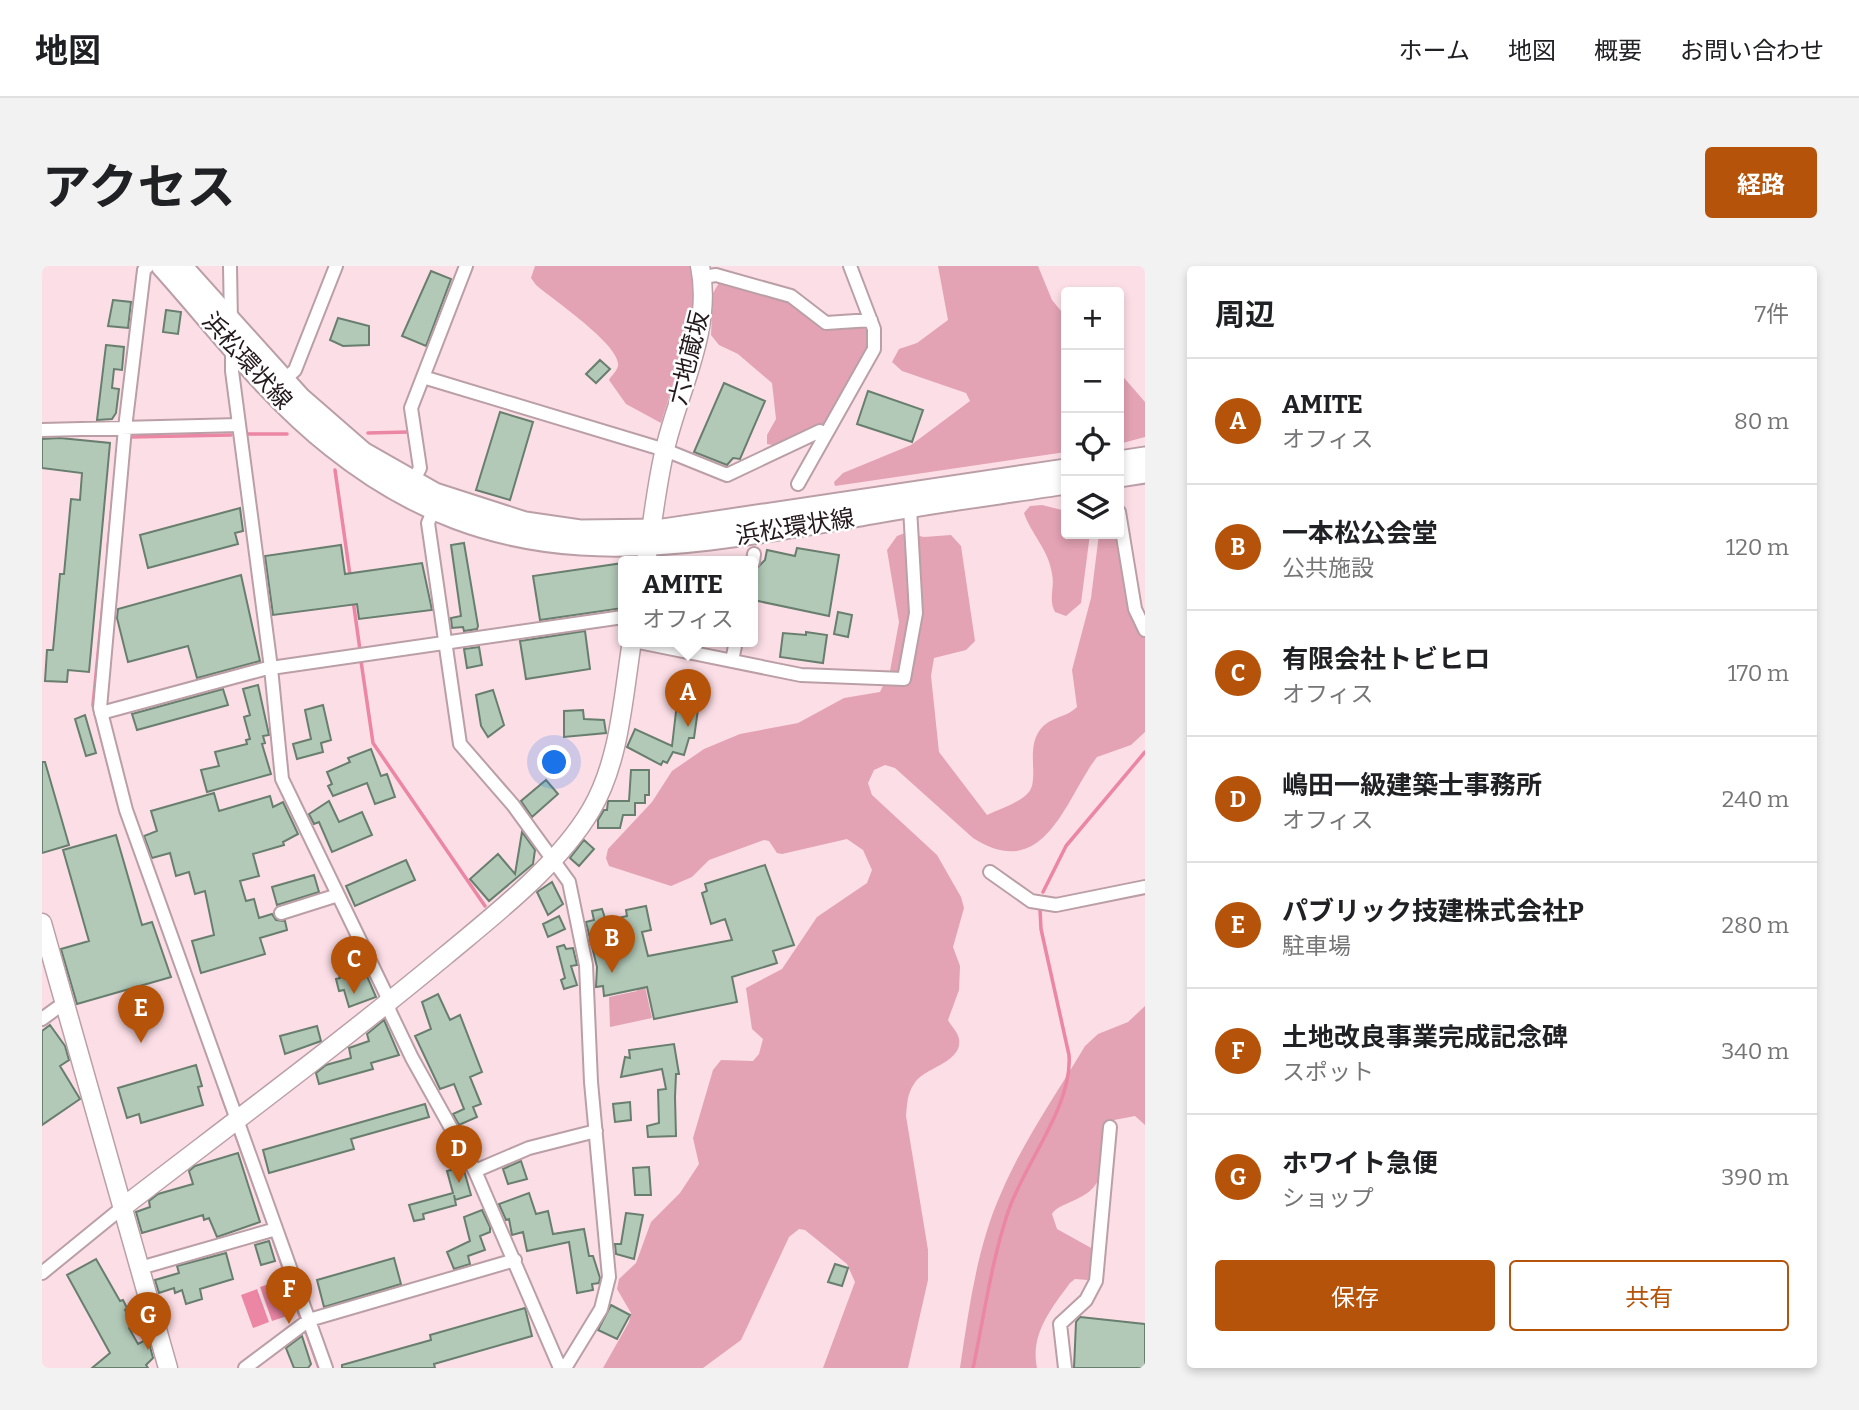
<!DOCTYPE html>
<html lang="ja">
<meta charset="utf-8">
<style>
body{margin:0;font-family:Bitter,"Noto Sans JP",serif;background:#f2f2f2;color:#202124}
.controls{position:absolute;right:21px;top:21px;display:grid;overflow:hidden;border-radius:7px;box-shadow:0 4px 10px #0003}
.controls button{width:63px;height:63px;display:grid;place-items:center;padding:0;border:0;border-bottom:2px solid #e0e0e0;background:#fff;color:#202124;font:35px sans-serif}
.you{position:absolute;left:513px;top:497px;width:24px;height:24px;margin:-18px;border:5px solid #fff;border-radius:50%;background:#1a73e8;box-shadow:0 0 0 10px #1a73e833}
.badge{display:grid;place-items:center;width:46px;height:46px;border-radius:50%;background:#b45309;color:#fff;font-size:23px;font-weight:700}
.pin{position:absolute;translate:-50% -58px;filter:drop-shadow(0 2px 4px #0008)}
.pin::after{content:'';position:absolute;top:37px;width:24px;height:21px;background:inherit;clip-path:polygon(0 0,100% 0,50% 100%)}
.popup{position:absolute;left:576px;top:290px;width:140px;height:91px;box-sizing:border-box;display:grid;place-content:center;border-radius:7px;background:#fff;filter:drop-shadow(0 2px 5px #0005);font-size:23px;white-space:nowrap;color:#757577}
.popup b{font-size:26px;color:#202124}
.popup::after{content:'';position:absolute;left:50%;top:100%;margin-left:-14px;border:14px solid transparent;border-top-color:#fff}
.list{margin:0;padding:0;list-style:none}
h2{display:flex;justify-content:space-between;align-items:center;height:91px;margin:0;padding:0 28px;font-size:30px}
h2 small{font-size:23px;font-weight:400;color:#757577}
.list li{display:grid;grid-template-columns:46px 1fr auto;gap:21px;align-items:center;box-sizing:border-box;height:126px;padding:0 28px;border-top:2px solid #e0e0e0}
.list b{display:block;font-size:26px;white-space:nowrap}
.list p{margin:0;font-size:23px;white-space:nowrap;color:#757577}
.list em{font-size:23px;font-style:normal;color:#757577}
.actions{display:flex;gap:14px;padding:21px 28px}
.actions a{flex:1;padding:16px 0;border:2px solid #b45309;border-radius:7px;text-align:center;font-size:24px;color:#b45309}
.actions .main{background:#b45309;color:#fff}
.icon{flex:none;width:38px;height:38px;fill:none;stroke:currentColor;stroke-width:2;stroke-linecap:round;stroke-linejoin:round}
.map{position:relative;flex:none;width:1103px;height:1102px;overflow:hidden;border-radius:7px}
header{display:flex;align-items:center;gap:42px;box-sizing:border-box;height:98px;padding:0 35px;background:#fff;border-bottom:2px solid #e0e0e0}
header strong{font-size:33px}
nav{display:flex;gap:38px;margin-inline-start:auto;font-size:24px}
.intro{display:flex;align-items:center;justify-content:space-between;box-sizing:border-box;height:168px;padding:0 42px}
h1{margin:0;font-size:49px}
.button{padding:18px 32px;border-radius:7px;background:#b45309;color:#fff;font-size:24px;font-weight:700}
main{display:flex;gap:42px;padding:0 42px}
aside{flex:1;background:#fff;border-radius:7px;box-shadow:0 4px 10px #0003}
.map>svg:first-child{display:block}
.green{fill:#e3a3b4}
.water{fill:#eb86a5}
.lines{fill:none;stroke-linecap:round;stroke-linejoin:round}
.stream{stroke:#eb86a5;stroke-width:3.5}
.building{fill:#b2c9b8;stroke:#687e6e;stroke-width:2}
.street-casing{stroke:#bb9fa6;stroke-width:16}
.secondary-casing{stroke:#bb9fa6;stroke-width:21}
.primary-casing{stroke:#bb9fa6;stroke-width:23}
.street{stroke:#fff;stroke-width:12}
.secondary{stroke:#fff;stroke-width:18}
.primary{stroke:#fff;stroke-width:19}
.labels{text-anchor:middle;stroke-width:5;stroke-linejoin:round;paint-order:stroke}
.street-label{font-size:24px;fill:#24191c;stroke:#fff}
</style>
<header>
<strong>地図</strong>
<nav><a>ホーム</a><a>地図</a><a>概要</a><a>お問い合わせ</a></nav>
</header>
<div class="intro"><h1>アクセス</h1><a class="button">経路</a></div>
<main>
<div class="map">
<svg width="1103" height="1102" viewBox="0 0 1103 1102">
<rect width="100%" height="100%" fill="#fcdee6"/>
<path class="green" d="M493 0H649L653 27 650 57 619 157 584 138 567 114C569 110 575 105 576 100 580 80 509 32 494 19L489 12Z
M896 0H996L1010 34 1024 51V186L793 220 792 216 801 207 869 179 928 135 924 127 860 105 850 96 857 83 875 77 906 54Z
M677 17 747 34 777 59 789 62 821 61 827 65V82L784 156 736 180 725 178V169L734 153 730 117 696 88 677 79 669 69 671 27Z
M1077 106 1103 136V171L1077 178Z
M1000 239 1024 245V268H1048L1039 337 1024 350 1013 346C1006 333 1013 322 1010 308 1007 284 989 268 982 247L988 240Z
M863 267 882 271 909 269 919 280 933 375 924 384 892 392 889 410 897 486 945 549C958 543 974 538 984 529 999 518 984 487 996 467 1006 450 1023 453 1035 441L1030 404 1049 332 1057 268H1075L1103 372V466L1089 479 1055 491C1023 533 1003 618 931 572L853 502 843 499 832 504 826 517 830 529 895 589 919 631 922 642 911 681 918 700 917 724 906 754C909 760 916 766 917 773 921 797 882 801 872 818 865 828 865 839 864 850L886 984V1014L866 1102H781L813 1016 805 998 763 964 757 963 747 971 699 1074 661 1102H561L587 1056 589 1047 575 1023 577 1013 594 997 609 956 638 927 657 898 651 872 671 804 679 794 711 795 717 788 721 773 710 763 704 722 740 703 775 651 825 617 830 604 821 584 805 573 740 588 735 587 727 575 722 574 667 594 650 611 629 620 567 600 564 592 566 583 610 536 630 505 662 483 698 468 756 457 802 432 838 426 848 405 857 356 845 284 855 270Z
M602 716 610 752 568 761 567 731 595 725 594 718Z
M1103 740V859L1093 850 1067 855C1056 873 1067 900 1054 918 1043 935 1016 937 1010 948L1015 963 1051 983 1049 1009 1046 1014 1033 1013 1028 1017C1009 1043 988 1068 995 1102H918C927 1042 935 980 960 925 982 874 1015 827 1043 780L1056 768 1086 756Z"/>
<path class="water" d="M239 1014 251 1048 230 1055 218 1021Z
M215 1023 227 1056 211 1062 199 1029Z"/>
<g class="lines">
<path class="stream" d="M326 167 366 166
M204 168H245
M88 171 189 169
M293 204 308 309
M66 282 77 171
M62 328 51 439 76 537
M311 334 318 384
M319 395 331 477 443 640
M1001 626 1024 580 1103 486
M179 828 187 849
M193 867 226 958
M230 970 259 1053
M263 1063 277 1102
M931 1102C942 1051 949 998 965 949 980 900 1031 841 1027 789L999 663 998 643"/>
</g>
<path class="building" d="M389 5 409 13 384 80 360 70Z
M71 34 89 36 86 62 66 60Z
M124 44 139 46 136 68 121 66Z
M296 52 327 60V79L301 80 288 74Z
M64 79 82 81 80 104 72 103 70 122 77 123 74 147 70 153 55 154Z
M558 94 568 103 554 117 544 108Z
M682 117 723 135 698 193 691 192 685 199 652 186Z
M826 125 881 144 870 176 815 158Z
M458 146 491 156 468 234 434 224Z
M18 172 68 177 47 406 26 404 25 416 3 415 5 384H11L18 308H22L29 233 38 234 40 207 0 202V173Z
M198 242 201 265 193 267 196 278 106 302 98 269Z
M422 277 436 360 435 363 422 365 421 361 410 362 409 352 419 350 409 279Z
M299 279 303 308 380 297 390 344 317 353 315 338 231 349 223 290Z
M755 282 797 289 787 350 711 334 715 312 711 311 713 304 723 294 725 284 753 290Z
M581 297V342L498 354 491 310Z
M199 309 218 395 155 412 146 380 86 396 75 352 76 343Z
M796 346 810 349 806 371 792 368Z
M543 365 548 403 484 413 478 375Z
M764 366 785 369 781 397 738 391 741 367 764 369Z
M437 381 440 399 425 402 422 383Z
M642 417 659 422 652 472H647L642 489 631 486 625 497 621 495 619 499 585 481 593 463 630 480 637 420 642 421Z
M216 419 227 469 221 470 223 477 220 478 229 508 165 526 159 504 177 500 173 486 205 478 204 474 208 473 202 451 208 449 201 423Z
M181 423 186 439 95 464 90 448Z
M451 424 462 459 446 471 439 460 434 429Z
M281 439 289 474 279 477 281 486 255 493 251 478 269 473 263 444Z
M541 444 542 453 562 454 564 467 522 471V445Z
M43 449 54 487 44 490 33 453Z
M329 483 339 510 345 508 353 531 333 538 325 517 291 530 286 520 290 518 285 506 308 496 306 492Z
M0 496H3L27 579 0 587Z
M589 504H607V529H603V537H593V549H581L578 562H556V554L562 544H565L566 535H587Z
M504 514 516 528 490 551 479 535Z
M172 527 177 545 228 530 231 541 241 536 256 568 241 576 242 579 211 588 217 610 198 615 204 635 212 633 217 652 230 648 234 654 243 655 245 664 218 672 223 688 159 707 150 675 172 669 163 625 153 628 147 606 134 610 128 587 110 592 102 570 115 565 109 545Z
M287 535 297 556 320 546 330 569 290 586 277 556 272 558 267 548Z
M480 566 493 584 491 598 447 635 428 613 456 588 473 608Z
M74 569 100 659 110 656 129 711 35 738 19 683 47 675 21 584Z
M542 574 552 583 537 600 528 592Z
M364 594 373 614 313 640 304 620Z
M723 599 752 679 731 685 735 697 690 711 695 736 612 753 605 721 562 730 561 720 554 721 555 701 544 656 552 654 550 645 560 643 564 655 585 650 584 644 604 640 609 664 600 666 606 690 690 674 683 653 669 658 660 627 665 625 663 618Z
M272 609 277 626 235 639 230 621Z
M510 616 521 638 506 649 495 626Z
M517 650 523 663 506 671 501 658Z
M522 679 524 683 531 682 535 699 529 700 535 719 522 723 519 714 523 712 515 681Z
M318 694 334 731 307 741 302 724 297 725 294 713 298 712 295 700Z
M396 728 408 754 418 749 440 806 428 811 439 838 431 841 435 851 417 859 411 848 422 843 412 818 398 823 373 770 389 763 380 736Z
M342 754 357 789 329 797 331 803 277 818 274 807 284 799 309 792 307 782 327 775 325 768Z
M8 759 23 780 27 794 18 800 38 833 0 859V765Z
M275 760 279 775 243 788 238 770Z
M632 778 637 808H634L633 831 634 870 606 871 605 860 617 857 616 824 624 823 620 803 579 811 583 791 588 792 587 784Z
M154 799 160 820 156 821 161 839 99 857 97 848 85 852 76 822Z
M588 836 589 854 573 856 571 838Z
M383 838 387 851 309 873 312 883 227 907 221 884Z
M196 887 218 956 175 971 167 952 162 954 161 949 100 967 94 946 108 941 107 935 116 928 151 918 147 905 153 900Z
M479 895 485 913 466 918 461 903Z
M421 901 429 929 413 934 412 929 414 939 381 948 382 953 372 955 367 939 411 927 405 905Z
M607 901 609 929H593L591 902Z
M487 927 494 948 506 945 511 968 542 963 547 990H551L558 1012 557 1017 550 1018 551 1024 535 1027 527 976 485 985 481 966 470 969 467 953 464 954 457 938Z
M440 944 448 961V966L438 970 443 984 426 990 428 998 412 1003 405 986 428 975 422 951Z
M584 947 601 949 592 993 574 988 573 978H579Z
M227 975 233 995 219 999 213 979Z
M184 987 191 1013 158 1023 160 1033 144 1038 140 1024 133 1027 132 1022 117 1027 113 1014 137 1007 135 1000Z
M352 992 359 1018 282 1041 275 1014Z
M54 993 78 1035 81 1034 85 1042 83 1044 91 1059 87 1062 96 1078 106 1073 111 1092 104 1099 106 1102H50L68 1087 25 1009Z
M793 998 806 1002 800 1020 786 1016Z
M569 1039 588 1049 575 1073 556 1064Z
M483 1042 490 1070 392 1098 393 1102H300V1099L389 1074 388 1069Z
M1038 1051 1103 1058V1102H1032L1034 1056Z
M260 1070 269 1098 266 1102H252L244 1082Z"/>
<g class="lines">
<g class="street-casing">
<path id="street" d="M106 0 102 4 83 162 58 442 84 544 284 1102
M188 0 189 56
M661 11 674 9 749 30 784 57 829 54
M190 81V105L229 402 240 513 344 728 348 746 370 792 433 905 518 1102
M381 111 623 184 685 209 778 165 784 168
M242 114 253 104 294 0
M0 164 197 159
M371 216 378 202 369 142 424 0
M756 218 832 83V63L808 0
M392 243 386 257 418 478 471 539 527 616 544 699 549 816 567 1011 559 1043 523 1102
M1077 246 1093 343 1103 364
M711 296 712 288
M592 375 759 409 862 413 874 347 868 242
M690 395 694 375
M59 447 222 403 581 351
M948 606 989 635 1014 639 1103 621
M239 647 296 629
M0 753 15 742 23 739
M433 905 487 882 554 865
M98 1002 234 963
M0 1007 81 941
M203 1102 267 1054 473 994
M1023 1102 1018 1058 1044 1034 1054 1015 1068 861"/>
</g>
<g class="secondary-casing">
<path id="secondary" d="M604 295C611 258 614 220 623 183 637 123 671 63 658 0
M0 657 126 1102
M81 941C189 858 298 777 403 690 452 649 516 600 549 544 578 495 581 431 590 375"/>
</g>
<g class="primary-casing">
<path id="primary" d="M119 0C174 61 225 130 290 181 464 320 630 283 830 248 895 236 960 228 1024 218
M140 0 259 132 321 186 393 227 483 256 538 264 621 263 1024 203
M1077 195 1103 191
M1077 211 1103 207"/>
</g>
<use href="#street" class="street"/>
<use href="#secondary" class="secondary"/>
<use href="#primary" class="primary"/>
</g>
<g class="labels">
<g class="street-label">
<text transform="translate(647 92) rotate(-76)" y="8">六地蔵坂</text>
<text transform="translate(205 95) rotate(48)" y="8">浜松環状線</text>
<text transform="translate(753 261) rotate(-9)" y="8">浜松環状線</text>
</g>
</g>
</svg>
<div class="controls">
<button>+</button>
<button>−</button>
<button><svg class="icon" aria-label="locate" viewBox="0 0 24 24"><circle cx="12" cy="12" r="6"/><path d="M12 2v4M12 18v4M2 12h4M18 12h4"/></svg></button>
<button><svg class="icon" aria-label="layers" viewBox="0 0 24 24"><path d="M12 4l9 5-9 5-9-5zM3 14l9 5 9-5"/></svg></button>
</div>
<div class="you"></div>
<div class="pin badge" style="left:646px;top:461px">A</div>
<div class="popup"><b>AMITE</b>オフィス</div>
<div class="pin badge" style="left:570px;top:707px">B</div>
<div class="pin badge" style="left:312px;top:728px">C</div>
<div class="pin badge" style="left:417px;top:917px">D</div>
<div class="pin badge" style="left:99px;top:777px">E</div>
<div class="pin badge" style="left:247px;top:1058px">F</div>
<div class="pin badge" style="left:106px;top:1084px">G</div>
</div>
<aside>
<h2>周辺<small>7件</small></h2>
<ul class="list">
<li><span class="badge">A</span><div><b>AMITE</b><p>オフィス</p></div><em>80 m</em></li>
<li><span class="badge">B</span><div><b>一本松公会堂</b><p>公共施設</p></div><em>120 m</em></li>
<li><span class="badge">C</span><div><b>有限会社トビヒロ</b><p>オフィス</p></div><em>170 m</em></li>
<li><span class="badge">D</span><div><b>嶋田一級建築士事務所</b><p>オフィス</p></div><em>240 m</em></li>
<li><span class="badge">E</span><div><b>パブリック技建株式会社P</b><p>駐車場</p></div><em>280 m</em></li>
<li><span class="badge">F</span><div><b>土地改良事業完成記念碑</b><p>スポット</p></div><em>340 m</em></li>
<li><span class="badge">G</span><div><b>ホワイト急便</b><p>ショップ</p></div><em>390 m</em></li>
</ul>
<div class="actions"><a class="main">保存</a><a>共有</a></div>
</aside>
</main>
